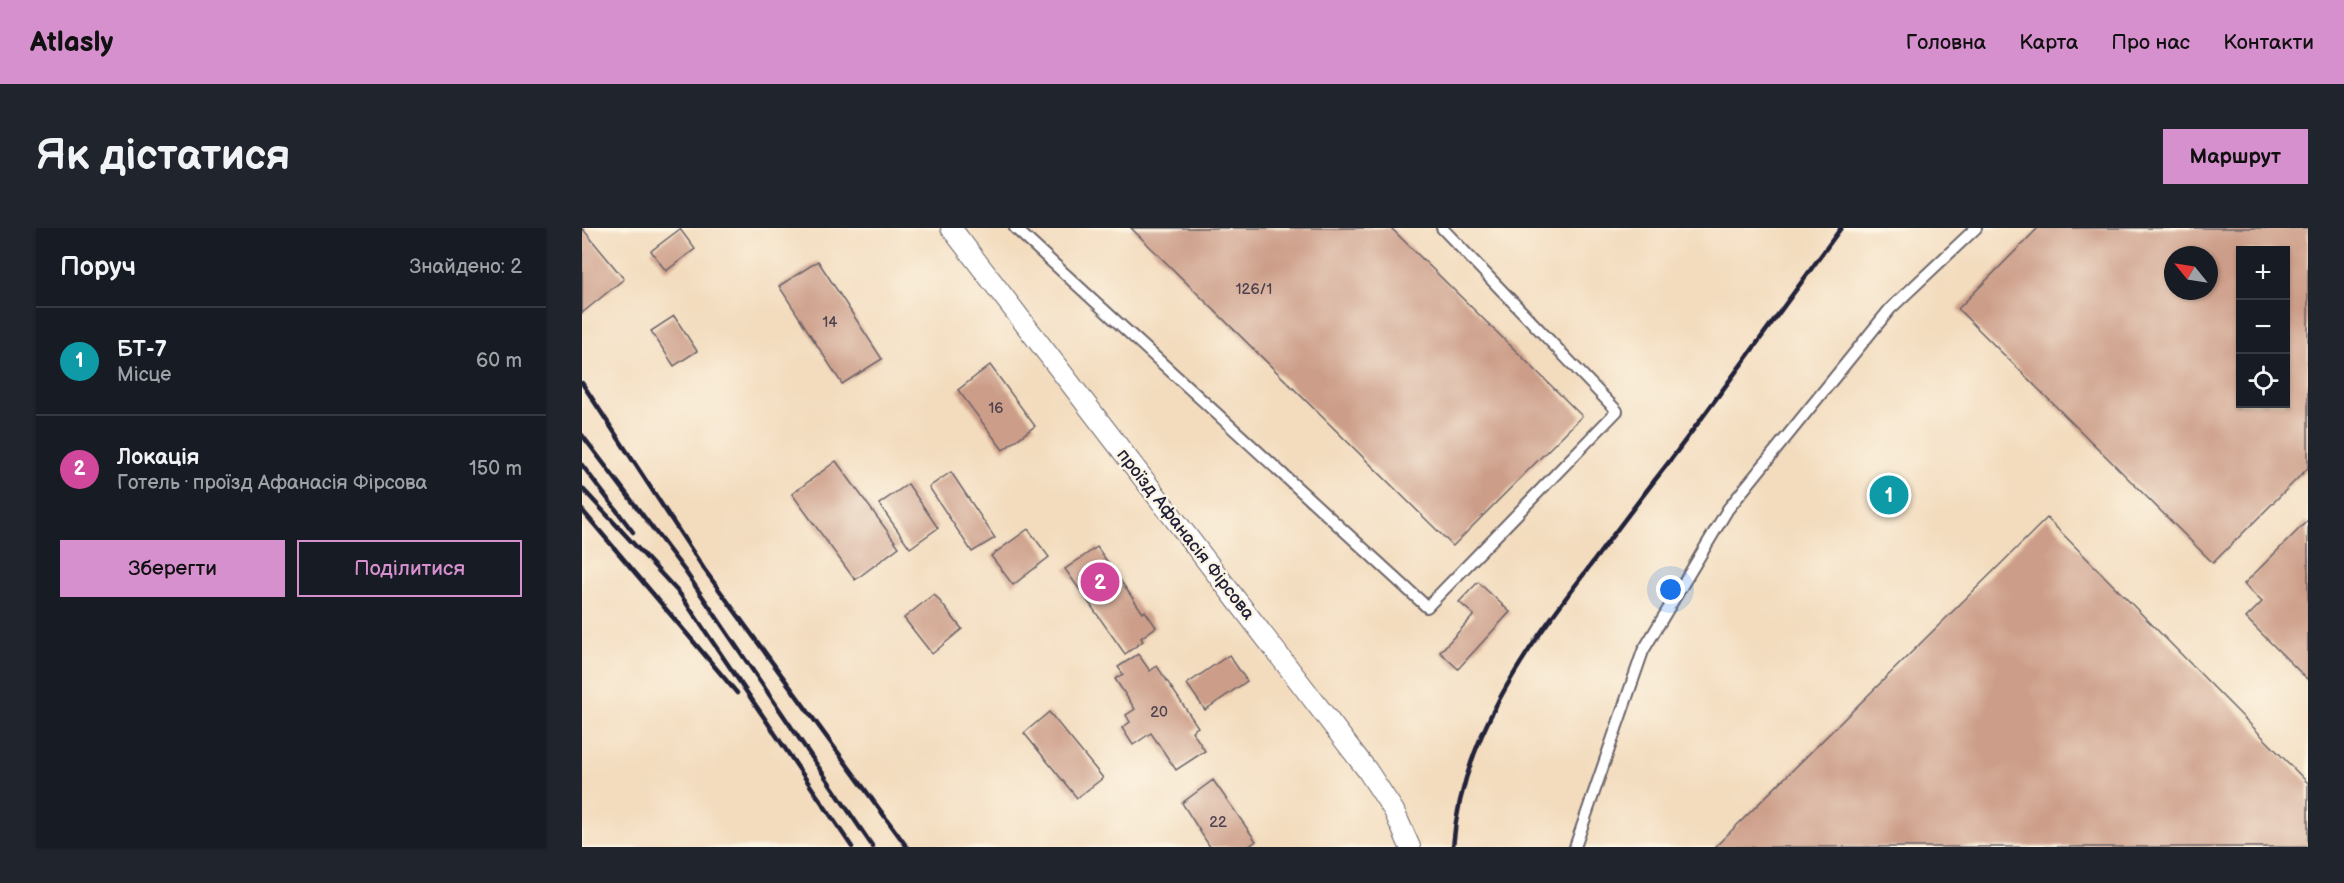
<!DOCTYPE html>
<html lang="uk">
<meta charset="utf-8">
<style>
body{margin:0;font-family:"Balsamiq Sans",sans-serif;background:#20242c;color:#f1f3f6}
.controls{position:absolute;right:18px;top:18px;display:grid;overflow:hidden;border-radius:0px;box-shadow:0 2px 4px #0004}
.controls button{width:54px;height:54px;display:grid;place-items:center;padding:0;border:0;border-bottom:2px solid #363941;background:#171b24;color:#f1f3f6;font:30px sans-serif}
.compass{position:absolute;left:1582px;top:18px;width:54px;height:54px;border-radius:50%;background:#171b24;box-shadow:0 2px 4px #0004;rotate:300deg}
.you{position:absolute;left:1089px;top:362px;width:21px;height:21px;margin:-15px;border:4px solid #fff;border-radius:50%;background:#1a73e8;box-shadow:0 0 0 9px #1a73e833}
.badge{display:grid;place-items:center;width:39px;height:39px;border-radius:50%;background:#d690ce;color:#fff;font-size:20px;font-weight:700}
.pin{position:absolute;translate:-50% -50%;border:3px solid #fff;box-shadow:0 2px 6px #0006}
.list{margin:0;padding:0;list-style:none}
h2{display:flex;justify-content:space-between;align-items:center;height:78px;margin:0;padding:0 24px;font-size:26px}
h2 small{font-size:20px;font-weight:400;color:#9ea1a6}
.list li{display:grid;grid-template-columns:39px 1fr auto;gap:18px;align-items:center;box-sizing:border-box;height:108px;padding:0 24px;border-top:2px solid #363941}
.list b{display:block;font-size:22px;white-space:nowrap}
.list p{margin:0;font-size:20px;white-space:nowrap;color:#9ea1a6}
.list em{font-size:20px;font-style:normal;color:#9ea1a6}
.actions{display:flex;gap:12px;padding:18px 24px}
.actions a{flex:1;padding:14px 0;border:2px solid #d690ce;border-radius:0px;text-align:center;font-size:21px;color:#d690ce}
.actions .main{background:#d690ce;color:#111}
.icon{flex:none;width:33px;height:33px;fill:none;stroke:currentColor;stroke-width:2;stroke-linecap:round;stroke-linejoin:round}
.map{position:relative;flex:none;width:1726px;height:619px;overflow:hidden;border-radius:0px}
header{display:flex;align-items:center;gap:36px;box-sizing:border-box;height:84px;padding:0 30px;background:#d690ce;color:#111}
header strong{font-size:28px}
nav{display:flex;gap:33px;margin-inline-start:auto;font-size:21px}
.intro{display:flex;align-items:center;justify-content:space-between;box-sizing:border-box;height:144px;padding:0 36px}
h1{margin:0;font-size:42px}
.button{padding:15px 27px;border-radius:0px;background:#d690ce;color:#111;font-size:21px;font-weight:700}
main{display:flex;gap:36px;padding:0 36px}
aside{flex:1;background:#171b24;border-radius:0px;box-shadow:0 2px 4px #0004}
.map>svg:first-child{display:block}
.building{fill:#cc9d88;fill-rule:evenodd}
.lines{fill:none;stroke-linecap:round;stroke-linejoin:round}
.lane-casing{stroke:#6b6369;stroke-width:14}
.street-casing{stroke:#6b6369;stroke-width:22}
.lane{stroke:#fff;stroke-width:10}
.street{stroke:#fff;stroke-width:20}
.rail{stroke:#22223b;stroke-width:4.5}
.labels{text-anchor:middle;stroke-width:5;stroke-linejoin:round;paint-order:stroke}
.number-label{font-size:15px;fill:#4c414e}
.street-label{font-size:18px;fill:#22223b;stroke:#fcf5e5}
</style>
<header>
<strong>Atlasly</strong>
<nav><a>Головна</a><a>Карта</a><a>Про нас</a><a>Контакти</a></nav>
</header>
<div class="intro"><h1>Як дістатися</h1><a class="button">Маршрут</a></div>
<main>
<aside>
<h2>Поруч<small>Знайдено: 2</small></h2>
<ul class="list">
<li><span class="badge" style="background:#0f9aa8">1</span><div><b>БТ-7</b><p>Місце</p></div><em>60 m</em></li>
<li><span class="badge" style="background:#d1479c">2</span><div><b>Локація</b><p>Готель · проїзд Афанасія Фірсова</p></div><em>150 m</em></li>
</ul>
<div class="actions"><a class="main">Зберегти</a><a>Поділитися</a></div>
</aside>
<div class="map">
<svg width="1726" height="619" viewBox="0 0 1726 619">
<rect width="100%" height="100%" fill="#fcf5e5"/>
<filter id="ink" filterUnits="userSpaceOnUse"><feTurbulence type="fractalNoise" baseFrequency=".0167" numOctaves="2"/><feDisplacementMap in="SourceGraphic" scale="12" xChannelSelector="R" yChannelSelector="G"/><feConvolveMatrix kernelMatrix="1 2 1 2 8 2 1 2 1" color-interpolation-filters="sRGB"/></filter>
<filter id="wash" filterUnits="userSpaceOnUse"><feTurbulence type="fractalNoise" baseFrequency=".008" numOctaves="4" result="noise"/><feDisplacementMap in="SourceGraphic" scale="24" xChannelSelector="R" yChannelSelector="G"/><feGaussianBlur stdDeviation="1.35" result="paint"/><feColorMatrix in="noise" values="0 0 0 0 0 0 0 0 0 0 0 0 0 0 0 0 0 1.4 0 .05"/><feComposite in="paint" operator="in"/></filter>
<g filter="url(#wash)">
<rect width="100%" height="100%" fill="#f3dcbe"/>
<g id="blocks">
<path class="building" d="M0 0 42 51 0 85Z
M549 0H809L1000 188 871 318Z
M1456 0H1726V240L1631 335 1376 81ZM1658 22H1704V176H1658ZM1591 27H1627V63H1591Z
M98 1 113 21 84 43 69 23Z
M236 33 300 131 260 156 197 58Z
M92 88 115 123 92 138 69 103Z
M408 137 453 198 421 222 376 162Z
M254 233 317 319 273 352 210 266Z
M369 244 413 310 390 324 347 259Z
M326 256 356 300 328 320 297 276Z
M1465 290 1726 555V619H1133Z
M1726 292V452L1664 390 1680 374 1662 356Z
M446 301 467 329 431 357 409 328Z
M515 319 561 385 563 383 574 399 559 410 561 413 543 426 483 341Z
M896 354 928 384 876 441 858 424 892 387 877 374Z
M352 366 380 401 350 426 322 390Z
M556 426 568 443 575 438 616 499 610 503 623 523 594 542 569 505 551 517 540 500 548 494 544 487 553 481 533 451 541 446 536 439Z
M647 427 665 453 623 482 605 456Z
M467 484 521 550 495 570 442 505Z
M631 552 674 613 666 619H628L600 575Z"/>
</g>
</g>
<g filter="url(#ink)">
<use href="#blocks" fill-opacity="0" stroke="#6b6369" stroke-width="1.5"/>
<g class="lines">
<g class="lane-casing">
<path id="lane" d="M433 0 845 379 1035 183 860 0
M993 619 1061 423 1146 281 1308 81 1394 0"/>
</g>
<g class="street-casing">
<path id="street" d="M369 0 785 542 812 583 828 619"/>
</g>
<use href="#lane" class="lane"/>
<use href="#street" class="street"/>
<path class="rail" d="M0 155 122 341 325 619
M0 207 103 343 291 619
M0 237 51 304
M0 260 98 366 270 619
M0 282 155 465
M871 619C879 512 942 424 1005 342 1033 304 1061 267 1090 230 1147 154 1203 77 1259 0"/>
</g>
</g>
<g class="labels">
<g class="number-label">
<text x="672" y="66">126/1</text>
<text x="248" y="99">14</text>
<text x="414" y="185">16</text>
<text x="577" y="489">20</text>
<text x="636" y="599">22</text>
</g>
<g class="street-label">
<text transform="translate(604 306) rotate(52)" y="6">проїзд Афанасія Фірсова</text>
</g>
</g>
</svg>
<div class="controls">
<button>+</button>
<button>−</button>
<button><svg class="icon" aria-label="locate" viewBox="0 0 24 24"><circle cx="12" cy="12" r="6"/><path d="M12 2v4M12 18v4M2 12h4M18 12h4"/></svg></button>
</div>
<svg class="compass" viewBox="-18 -18 36 36"><path d="M0-13l5 13h-10z" fill="#e53935"/><path d="M0 13l5-13h-10z" fill="#9ea1a6"/></svg>
<div class="you"></div>
<div class="pin badge" style="left:1307px;top:267px;background:#0f9aa8">1</div>
<div class="pin badge" style="left:518px;top:354px;background:#d1479c">2</div>
</div>
</main>
